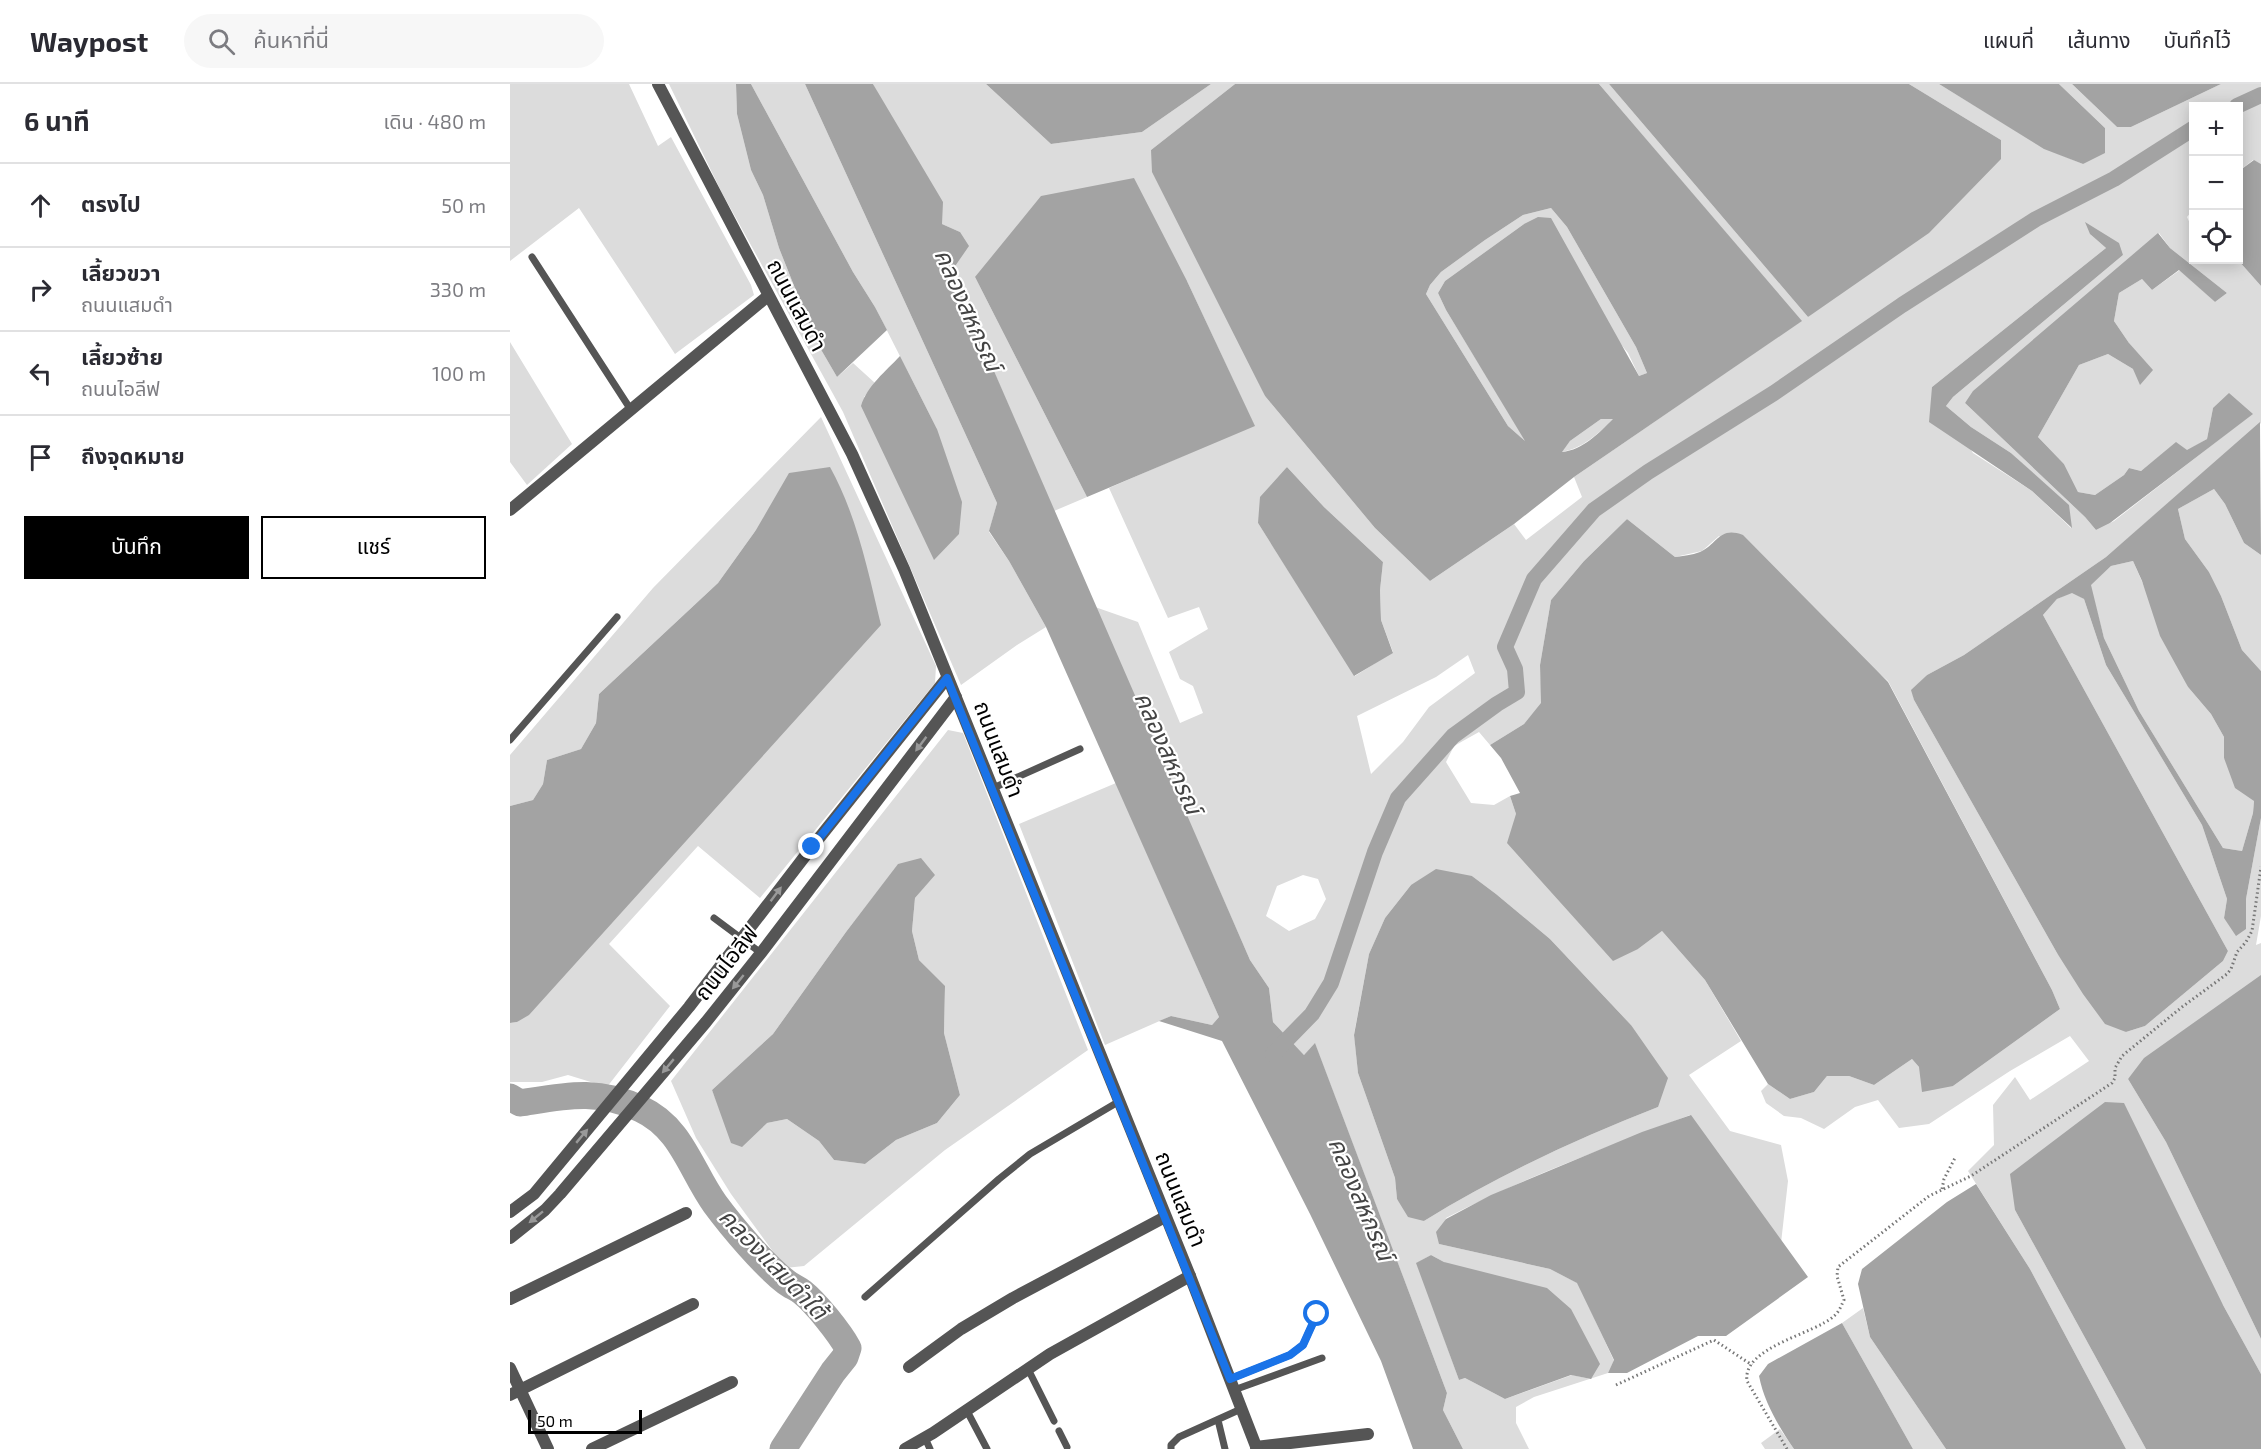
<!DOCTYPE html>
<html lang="th">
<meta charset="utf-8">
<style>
body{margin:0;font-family:"Exo 2","Noto Sans Thai",sans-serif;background:#f7f7f7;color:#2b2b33}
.controls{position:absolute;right:18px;top:18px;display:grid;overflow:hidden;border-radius:0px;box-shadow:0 3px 15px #0003}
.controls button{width:54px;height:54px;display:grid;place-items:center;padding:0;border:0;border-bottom:2px solid #e1e1e2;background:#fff;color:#2b2b33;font:30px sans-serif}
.scale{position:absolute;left:18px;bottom:15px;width:114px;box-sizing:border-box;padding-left:6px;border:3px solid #000;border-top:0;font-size:16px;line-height:21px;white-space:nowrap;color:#000;-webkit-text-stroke:4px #fff;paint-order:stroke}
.stop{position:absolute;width:18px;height:18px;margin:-14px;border:4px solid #1a73e8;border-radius:50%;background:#fff}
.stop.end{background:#1a73e8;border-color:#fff;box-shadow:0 2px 6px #0008}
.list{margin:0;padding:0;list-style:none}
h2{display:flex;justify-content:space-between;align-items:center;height:78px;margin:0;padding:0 24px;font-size:26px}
h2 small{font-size:20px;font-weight:400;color:#7c7c81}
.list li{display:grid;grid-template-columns:39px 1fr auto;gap:18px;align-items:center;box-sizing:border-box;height:84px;padding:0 24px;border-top:2px solid #e1e1e2}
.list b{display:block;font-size:22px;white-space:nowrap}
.list p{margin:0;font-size:20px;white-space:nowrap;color:#7c7c81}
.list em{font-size:20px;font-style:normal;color:#7c7c81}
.actions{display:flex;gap:12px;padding:18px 24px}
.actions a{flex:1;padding:14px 0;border:2px solid #000;border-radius:0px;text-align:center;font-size:21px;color:#000}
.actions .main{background:#000;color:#fff}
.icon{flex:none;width:33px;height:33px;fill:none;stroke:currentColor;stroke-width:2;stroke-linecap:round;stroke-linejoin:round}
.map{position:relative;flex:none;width:1751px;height:1365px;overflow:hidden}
header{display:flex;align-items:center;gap:36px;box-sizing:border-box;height:84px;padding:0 30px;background:#fff;border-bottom:2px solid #e1e1e2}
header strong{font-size:28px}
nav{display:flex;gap:33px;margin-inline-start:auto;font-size:21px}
.search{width:420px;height:54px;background:#f7f7f7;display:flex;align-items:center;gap:15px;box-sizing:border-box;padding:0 21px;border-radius:33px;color:#7c7c81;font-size:22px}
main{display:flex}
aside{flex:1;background:#fff}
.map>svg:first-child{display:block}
.green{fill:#dcdcdc;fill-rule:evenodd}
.water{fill:#a3a3a3;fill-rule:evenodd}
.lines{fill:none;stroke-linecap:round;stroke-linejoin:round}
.canal{stroke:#a3a3a3;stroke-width:16}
.river{stroke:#a3a3a3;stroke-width:27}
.path{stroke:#777;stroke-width:3;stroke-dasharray:1.5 3;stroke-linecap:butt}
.service{stroke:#555;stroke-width:7}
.minor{stroke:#555;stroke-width:12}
.tertiary{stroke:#555;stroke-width:12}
.oneway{fill:#999}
.route{stroke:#1a73e8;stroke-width:8}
.labels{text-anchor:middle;stroke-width:4.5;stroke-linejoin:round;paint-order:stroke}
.street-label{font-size:22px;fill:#000;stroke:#fff}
.water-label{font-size:24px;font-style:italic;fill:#444;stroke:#fff}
</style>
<header>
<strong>Waypost</strong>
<div class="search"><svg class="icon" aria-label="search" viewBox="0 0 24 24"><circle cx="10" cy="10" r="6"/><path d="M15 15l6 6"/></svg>ค้นหาที่นี่</div>
<nav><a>แผนที่</a><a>เส้นทาง</a><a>บันทึกไว้</a></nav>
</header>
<main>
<aside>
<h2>6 นาที<small>เดิน · 480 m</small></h2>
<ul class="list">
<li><svg class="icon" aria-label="ahead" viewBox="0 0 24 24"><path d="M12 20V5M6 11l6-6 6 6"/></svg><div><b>ตรงไป</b></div><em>50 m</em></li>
<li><svg class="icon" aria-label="right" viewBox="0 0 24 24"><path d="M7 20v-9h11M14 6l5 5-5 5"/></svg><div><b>เลี้ยวขวา</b><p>ถนนแสมดำ</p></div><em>330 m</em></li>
<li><svg class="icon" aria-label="left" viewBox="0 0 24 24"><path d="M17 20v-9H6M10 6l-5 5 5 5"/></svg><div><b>เลี้ยวซ้าย</b><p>ถนนไอลีฟ</p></div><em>100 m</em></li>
<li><svg class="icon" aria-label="arrive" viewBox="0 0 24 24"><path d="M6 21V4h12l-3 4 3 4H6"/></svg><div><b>ถึงจุดหมาย</b></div></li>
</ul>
<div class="actions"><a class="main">บันทึก</a><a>แชร์</a></div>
</aside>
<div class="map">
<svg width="1751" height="1365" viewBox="0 0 1751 1365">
<rect width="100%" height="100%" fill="#fff"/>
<path class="green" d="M0 0H119L148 62 161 53 241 201 244 211 165 270 69 124 0 177Z
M159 0H226L227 30 241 86 253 111 269 164 306 257 327 293 343 279 365 299 354 313 427 345 365 223 343 188 241 0H295L487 419 479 448 499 477 536 543 507 561 451 601 333 328 211 107Z
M363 0H476L541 60 632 48 701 0H725L641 66 755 312 865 444 920 497 1004 440 1016 456 1072 413 1064 393 1291 237 1089 0H1099L1298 233 1491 56 1399 0H1429L1534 64 1573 80 1595 44 1549 0H1562L1607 43H1621L1711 0H1751V80L1743 76 1729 87 1728 22H1684L1683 126 1677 133 1683 146 1684 176H1728L1751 202V339L1596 473 1454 571 1417 591 1402 606 1404 616 1547 869 1616 948 1635 942 1713 877 1718 867 1533 531 1547 515 1562 508 1574 515 1596 581 1692 741 1717 815 1714 834 1736 845V815L1751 734V832L1746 861 1751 859V892L1618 995 1656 1058 1751 1255V1290L1713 1221 1505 1126 1636 1365H1616L1520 1185 1458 1087 1484 1061 1483 1021 1505 993 1520 1016 1579 977 1560 952 1500 987 1419 1040 1389 1044 1368 1016 1345 1023 1314 1045 1291 1034 1274 1032 1256 1019 1251 1007 1258 1000 1280 1015 1304 1008 1317 992H1339L1364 1001 1402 975 1409 983 1443 1002 1550 925 1542 906 1378 597 1209 452 1192 467 1165 473 1117 435 1074 477 1041 516 1030 581 1032 619 1014 640 980 661 969 648 944 662 936 678 961 719 984 721 1000 712 1006 730 1128 865 1152 847 1195 896 1231 957 1179 991 1220 1047 1271 1061 1278 1097 1271 1159 1180 1031C1098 1063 1015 1093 936 1134L929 1160 1040 1185 1068 1199 1104 1277 1098 1289 1024 1313 1006 1323V1339L1019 1365H953L933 1326 937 1309 805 960 794 971 763 938 759 904 740 876 585 523 628 538 670 639 693 629 683 602 670 595 659 568 698 545 689 523 658 534 599 404 744 341 677 197 465 193 577 413 544 427 441 188 450 148 432 140ZM1649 149 1660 164 1717 209 1705 218 1670 186 1642 206 1632 195 1609 209 1604 237 1619 259 1623 285 1598 270 1569 281 1528 353 1554 380 1568 408 1585 411 1614 391 1619 384 1631 387 1666 359 1677 367 1697 355 1703 324 1742 330 1604 437 1586 446 1575 433 1455 319ZM1580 150 1613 171 1443 313 1436 322 1461 343 1501 369 1558 421 1561 444 1522 407 1463 369 1422 303 1596 164ZM777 383 814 423 873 478 870 506 871 536 883 568 845 592 748 439ZM958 571 965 589 919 623 893 658 861 690 847 632 926 593ZM793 791 808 795 816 815 805 835 779 847 756 832 767 802ZM962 792 986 810 1040 855 1121 941 1148 1023C1068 1054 987 1092 914 1137L887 1115 885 1094 848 989 844 950 859 870 875 834 901 801ZM921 1171 934 1178 1081 1295 1062 1291 995 1315 955 1294 949 1296 907 1179Z
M1041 124 1057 143 1126 263 1137 289 1129 292 1118 269 1014 140 935 197 928 209 936 226 1017 359 998 342 916 210 920 201 931 188 975 156 1013 131Z
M0 258 62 360 17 401 0 378Z
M311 333 426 582 425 599 250 814 188 762 99 860 160 922 97 1003 58 991 32 998H0V939L7 938 246 446 208 499 89 610 86 639 71 665 37 676 33 700 23 716 0 722V671L143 504Z
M1091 335H1104C1088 349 1073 365 1051 368L1060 357Z
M1704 405 1715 420 1734 459 1751 471V587L1732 566 1711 512 1699 488 1675 455 1668 425Z
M1623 477 1678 603 1701 630 1714 653V674L1744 717 1743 729 1732 767 1713 764 1629 627 1594 554 1580 501 1601 482Z
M438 646 453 649 578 966 435 1066 294 1182 275 1184 221 1110 186 1054 161 997ZM388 781 424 791 405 814 402 847 409 876 435 903 434 949 450 1011 427 1039 386 1056 355 1080 324 1076 309 1057 277 1035 257 1039 212 1031 202 1006 263 950 336 848Z
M606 699 709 933 702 941 661 932 595 961 509 740Z
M1353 1224 1360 1253 1436 1365H1403L1332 1239Z
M1270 1345 1284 1365H1255L1251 1359Z"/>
<path class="water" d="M226 0H241L343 188 365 223 377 246 327 293 306 257 269 164 253 111 241 86 227 30Z
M295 0H363L433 118 432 140 450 148 459 162 441 188 740 876 759 904 763 938 794 971 805 959 937 1309 933 1326 953 1365H903L871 1277 800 1130 712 957 649 937 661 932 702 941 709 933 536 543 499 477 479 447 487 419Z
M476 0H701L632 48 541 60Z
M725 0H1089L1292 237 1064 393 1004 440 920 497 865 444 755 312 642 88 641 66ZM1041 124 1057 143 1126 263 1137 289 1129 292 1041 134 1028 133 1014 140 935 197 928 209 936 226 1015 357 998 342 916 210 920 201 931 188 975 156 1013 131ZM1091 335H1103C1089 349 1073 366 1052 368L1060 357Z
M1099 0H1399L1491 56V75L1419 149 1298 233Z
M1429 0H1549L1595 44V69L1573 80 1534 65Z
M1562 0H1711L1621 43H1607Z
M1744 76 1751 80V202L1728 176 1729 87Z
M624 94 677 197 745 342 577 413 465 193 531 112Z
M1575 138 1609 159 1613 171 1443 313 1436 322 1461 343 1501 369 1559 421 1562 444 1522 407 1419 338 1422 303 1596 164 1580 150Z
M1648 149 1660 164 1717 209 1705 218 1669 186 1642 206 1632 195 1609 209 1604 237 1619 259 1643 286 1630 301 1623 285 1598 270 1569 281 1528 353 1554 380 1568 408 1585 411 1614 391 1619 384 1631 387 1666 358 1677 366 1697 355 1703 324 1719 309 1743 330 1600 439 1586 446 1575 433 1455 319 1463 307Z
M390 272 427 345 452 418 449 450 424 476 351 322C357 302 376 287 390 272Z
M1750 338 1751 471 1734 459 1715 420 1704 405 1668 425 1675 455 1699 488 1711 512 1732 566 1751 587V734L1736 815V845L1726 852 1714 834 1717 815 1692 741 1596 581 1574 515 1562 509 1547 515 1533 531 1718 867 1713 877 1635 942 1616 948 1595 940 1573 910 1547 869 1404 616 1401 606 1417 591 1454 571 1596 473ZM1623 477 1632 497 1650 552 1678 603 1701 630 1714 653V674L1725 704 1744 717 1743 729 1732 767 1713 764 1629 627 1594 554 1581 501 1601 482Z
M320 383C347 432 358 487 371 541L19 931 7 938 0 939V722L23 716 33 700 37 676 71 665 86 639 89 610 208 499 246 446 279 389Z
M777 383 814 423 873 478 870 506 871 536 883 569 844 592 748 439 750 413Z
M1117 435 1165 473C1173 472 1182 471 1190 468 1208 460 1209 442 1233 451L1378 598 1542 906 1550 925 1443 1002 1412 1008 1409 983 1402 975 1364 1001 1339 992H1317L1304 1008 1280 1015 1258 1000 1195 896 1152 847 1128 865 1103 877 997 759 1006 730 1000 712 1010 709 991 674 980 661 1014 640 1031 619 1030 581 1041 516 1074 477Z
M411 774 425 791 405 814 402 847 409 876 435 902 434 949 450 1011 427 1039 386 1056 355 1080 324 1076 309 1057 277 1035 257 1039 232 1063 221 1059 202 1006 263 950 336 848 388 780Z
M926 785 962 792 986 810 1040 855 1121 941 1158 994 1148 1023C1068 1054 987 1092 914 1137L898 1133 887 1115 885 1094 848 989 844 951 859 870 875 834 901 801Z
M1751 891V1255L1656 1058 1618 995 1634 974Z
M1595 1018 1614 1019 1713 1221 1751 1290V1365H1636L1505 1126 1500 1090Z
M1181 1031 1298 1193 1216 1252H1188L1117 1289H1098L1104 1276 1067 1199 1040 1185 929 1160 926 1148 936 1135 981 1111 1132 1048Z
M1466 1100 1520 1185 1616 1365H1436L1360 1253 1348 1200 1352 1185 1437 1118Z
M921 1171 934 1178 1037 1204 1061 1225 1090 1280 1081 1295 1061 1291 995 1315 955 1294 949 1296 906 1179Z
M1332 1239 1403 1365H1284C1269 1343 1254 1318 1249 1292L1258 1280Z"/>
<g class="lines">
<path class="canal" d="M1727 22 1751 11
M763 970 802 930 821 899 865 768 888 714 943 652 987 620 1007 608 1005 585 995 563 1024 495 1084 426 1138 388 1264 309 1392 221 1526 135 1604 95 1684 44"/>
<path class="river" d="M0 1013 10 1019C55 1012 87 1004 131 1025 172 1044 181 1087 205 1120 222 1143 254 1181 276 1198 281 1202 287 1204 292 1208 306 1219 329 1248 338 1264L335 1273 323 1288 273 1365"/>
<path class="path" d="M1432 1105 1434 1095 1445 1074
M1106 1301 1204 1256 1242 1281
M1277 1365 1237 1297C1232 1263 1305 1250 1324 1232 1329 1228 1331 1222 1334 1216L1327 1192 1328 1183 1419 1112 1461 1092 1602 999 1605 994V984L1612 972 1672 923 1717 890 1721 885 1727 868 1736 858 1742 847 1751 783"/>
<path class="service" d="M22 173 121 326
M0 656 107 533
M481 705 570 665
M204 834 251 869
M355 1213 489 1095 520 1070 608 1018
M518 1285 544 1337
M720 1295 780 1271 793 1261 807 1230
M724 1306 812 1274
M457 1327 477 1365
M708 1336 715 1365
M549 1347 557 1363
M415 1354 420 1365
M661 1365V1361L669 1353 731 1325"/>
<path class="minor" d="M0 426 258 212
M0 1128 24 1110 179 923 302 763 437 594
M0 1154 35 1126 50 1110 196 938 251 869 446 613
M0 1215 176 1129
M399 1283 451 1245 503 1214 655 1133
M0 1284 38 1365
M0 1311 183 1220
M746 1363 858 1350
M82 1365 222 1298
M395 1365 423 1349 540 1270 680 1192"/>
<path class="tertiary" d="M148 0 342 370 394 485 680 1192 747 1365"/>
</g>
<defs><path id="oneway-solid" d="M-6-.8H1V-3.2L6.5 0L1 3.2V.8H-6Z" transform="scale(1.5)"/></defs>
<g class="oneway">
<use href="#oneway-solid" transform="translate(411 660) rotate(127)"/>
<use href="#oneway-solid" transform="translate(266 810) rotate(-53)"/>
<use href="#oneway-solid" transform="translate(228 898) rotate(129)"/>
<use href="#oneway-solid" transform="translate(158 982) rotate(130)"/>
<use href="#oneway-solid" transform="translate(72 1052) rotate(-50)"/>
<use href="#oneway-solid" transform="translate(26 1133) rotate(141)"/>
</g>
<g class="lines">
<path class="route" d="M302 763 437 594 720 1295 780 1271 793 1261 807 1230"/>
</g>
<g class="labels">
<g class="street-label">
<text transform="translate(287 221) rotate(62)" y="8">ถนนแสมดำ</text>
<text transform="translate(489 665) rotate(69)" y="8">ถนนแสมดำ</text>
<text transform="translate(216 879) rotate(-52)" y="8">ถนนไอลีฟ</text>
<text transform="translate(671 1115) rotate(68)" y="8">ถนนแสมดำ</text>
</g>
<g class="water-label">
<text transform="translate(458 226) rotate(66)" y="8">คลองสหกรณ์</text>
<text transform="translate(658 669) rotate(66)" y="8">คลองสหกรณ์</text>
<text transform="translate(851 1115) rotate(67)" y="8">คลองสหกรณ์</text>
<text transform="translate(263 1180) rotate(46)" y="8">คลองแสมดำใต้</text>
</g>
</g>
</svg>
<div class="controls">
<button>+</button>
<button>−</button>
<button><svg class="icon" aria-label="locate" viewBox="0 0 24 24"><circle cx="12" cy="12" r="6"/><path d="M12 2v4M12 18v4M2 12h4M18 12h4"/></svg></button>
</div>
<div class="scale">50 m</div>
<div class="stop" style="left:807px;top:1230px"></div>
<div class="stop end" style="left:302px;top:763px"></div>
</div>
</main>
